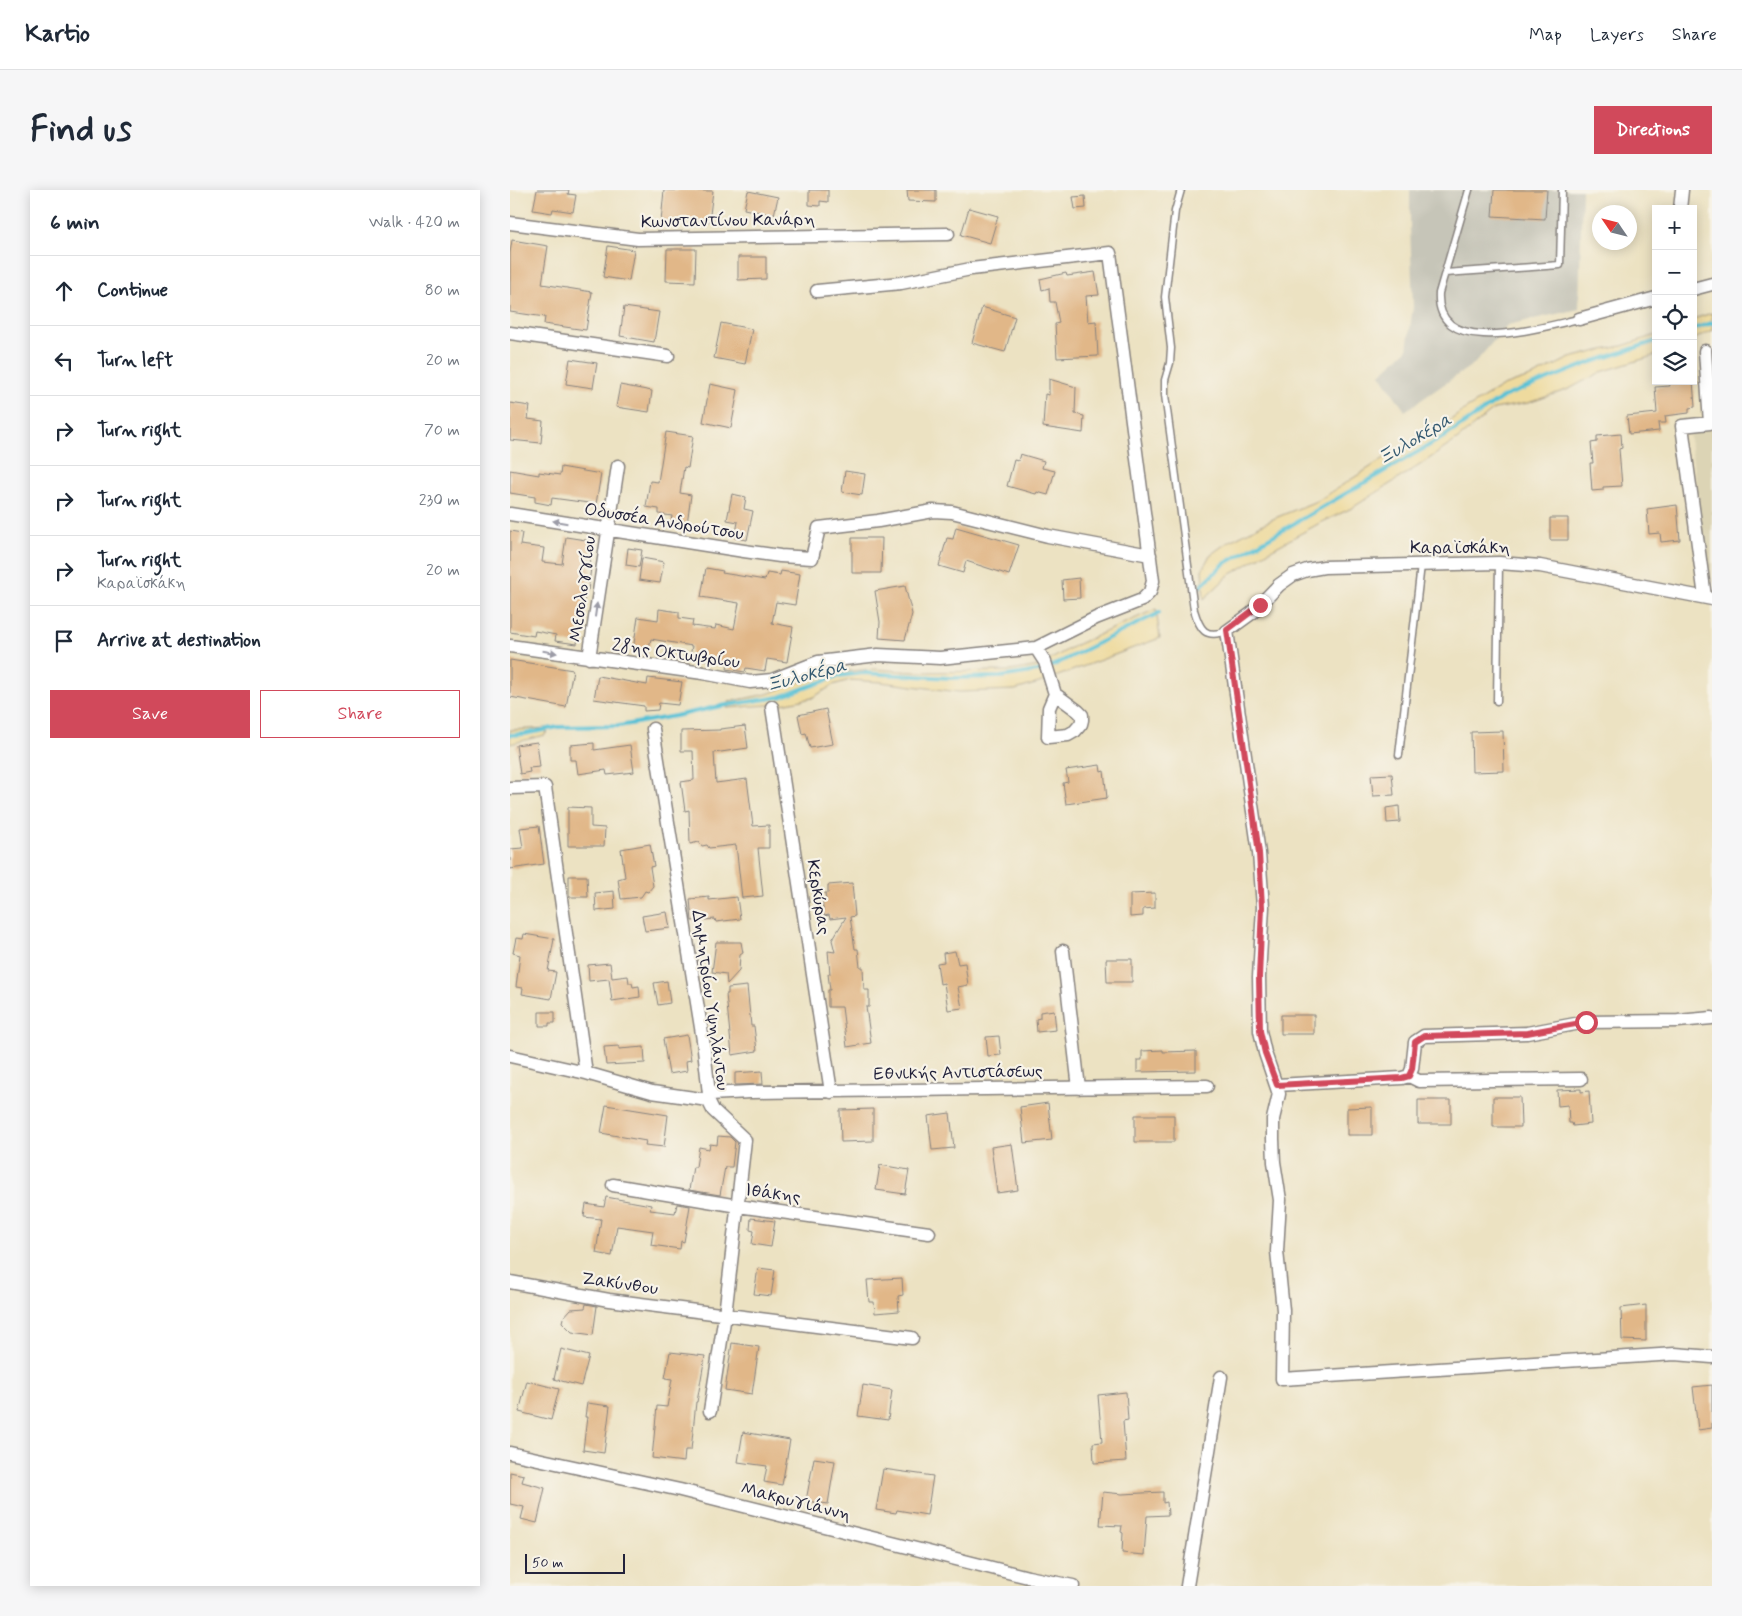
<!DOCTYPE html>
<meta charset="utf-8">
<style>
body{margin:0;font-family:Mynerve,sans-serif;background:#f6f6f7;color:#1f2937}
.controls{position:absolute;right:15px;top:15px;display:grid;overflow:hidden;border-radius:0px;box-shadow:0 2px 12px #0003}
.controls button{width:45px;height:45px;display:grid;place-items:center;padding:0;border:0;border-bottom:1px solid #e0e1e3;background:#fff;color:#1f2937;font:25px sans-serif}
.compass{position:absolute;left:1082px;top:15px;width:45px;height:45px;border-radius:50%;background:#fff;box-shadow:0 2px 12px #0003;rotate:305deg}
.scale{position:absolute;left:15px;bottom:12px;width:100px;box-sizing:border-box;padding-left:5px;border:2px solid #22223b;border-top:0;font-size:14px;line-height:18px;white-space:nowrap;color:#22223b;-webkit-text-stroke:4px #f7f3e8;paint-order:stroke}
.stop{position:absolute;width:15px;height:15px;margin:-11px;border:4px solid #d1495b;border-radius:50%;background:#fff}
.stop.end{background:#d1495b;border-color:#fff;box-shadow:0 1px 5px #0008}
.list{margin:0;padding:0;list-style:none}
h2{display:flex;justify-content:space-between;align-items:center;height:65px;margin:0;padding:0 20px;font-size:21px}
h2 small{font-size:16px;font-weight:400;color:#747a83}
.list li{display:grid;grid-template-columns:32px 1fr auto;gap:15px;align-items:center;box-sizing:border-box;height:70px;padding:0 20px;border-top:1px solid #e0e1e3}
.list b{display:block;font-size:19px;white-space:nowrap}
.list p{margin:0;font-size:16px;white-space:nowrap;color:#747a83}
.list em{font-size:16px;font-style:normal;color:#747a83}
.actions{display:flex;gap:10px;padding:15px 20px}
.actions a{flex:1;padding:11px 0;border:1px solid #d1495b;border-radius:0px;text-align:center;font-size:18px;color:#d1495b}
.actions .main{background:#d1495b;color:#fff}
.icon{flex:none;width:28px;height:28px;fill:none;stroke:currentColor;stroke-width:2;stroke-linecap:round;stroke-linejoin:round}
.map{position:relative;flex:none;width:1202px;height:1396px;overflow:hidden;border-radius:0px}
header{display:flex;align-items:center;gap:30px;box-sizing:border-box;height:70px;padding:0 25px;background:#fff;border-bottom:1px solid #e0e1e3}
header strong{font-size:24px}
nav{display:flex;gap:28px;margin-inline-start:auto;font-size:18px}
.intro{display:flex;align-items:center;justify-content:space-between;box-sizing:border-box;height:120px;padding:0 30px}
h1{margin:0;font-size:35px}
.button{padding:12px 22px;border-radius:0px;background:#d1495b;color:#fff;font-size:18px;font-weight:700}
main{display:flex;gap:30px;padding:0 30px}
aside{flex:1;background:#fff;border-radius:0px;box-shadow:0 2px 12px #0003}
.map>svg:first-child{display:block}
.built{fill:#dcd4b5}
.industrial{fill:#c6c5b8}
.sand{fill:#eeda9e;stroke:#887e6c}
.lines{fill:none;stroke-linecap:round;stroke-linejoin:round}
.stream{stroke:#59c1d6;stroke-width:4}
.building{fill:#e1b788}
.service-casing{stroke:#87827e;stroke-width:9}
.minor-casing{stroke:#87827e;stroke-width:15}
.service{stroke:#fff;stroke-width:6}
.minor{stroke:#fff;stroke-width:12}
.oneway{fill:#9c9ca7}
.route{stroke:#d1495b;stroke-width:6}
.labels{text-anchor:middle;stroke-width:4.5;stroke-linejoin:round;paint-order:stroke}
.street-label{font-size:18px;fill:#22223b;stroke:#f7f3e8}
.water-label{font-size:19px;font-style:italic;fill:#355a71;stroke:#f7f3e8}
</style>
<header>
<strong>Kartio</strong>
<nav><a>Map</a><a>Layers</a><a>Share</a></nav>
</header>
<div class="intro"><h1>Find us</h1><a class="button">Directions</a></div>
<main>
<aside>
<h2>6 min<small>Walk · 420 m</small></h2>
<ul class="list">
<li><svg class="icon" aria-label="ahead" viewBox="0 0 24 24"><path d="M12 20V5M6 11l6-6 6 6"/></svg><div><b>Continue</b></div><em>80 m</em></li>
<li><svg class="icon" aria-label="left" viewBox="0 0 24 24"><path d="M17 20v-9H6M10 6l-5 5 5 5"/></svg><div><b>Turn left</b></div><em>20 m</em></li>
<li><svg class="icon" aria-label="right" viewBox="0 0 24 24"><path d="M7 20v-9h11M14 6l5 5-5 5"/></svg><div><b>Turn right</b></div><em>70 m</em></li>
<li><svg class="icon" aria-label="right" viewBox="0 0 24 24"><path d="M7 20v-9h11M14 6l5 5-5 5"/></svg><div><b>Turn right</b></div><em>230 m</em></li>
<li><svg class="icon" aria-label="right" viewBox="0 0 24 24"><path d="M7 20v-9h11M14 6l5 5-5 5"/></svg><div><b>Turn right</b><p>Καραϊσκάκη</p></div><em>20 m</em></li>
<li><svg class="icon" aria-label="arrive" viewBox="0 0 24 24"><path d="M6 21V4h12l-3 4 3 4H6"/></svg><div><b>Arrive at destination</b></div></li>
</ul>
<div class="actions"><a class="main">Save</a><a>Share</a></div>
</aside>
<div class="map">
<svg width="1202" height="1396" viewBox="0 0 1202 1396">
<rect width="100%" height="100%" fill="#f7f3e8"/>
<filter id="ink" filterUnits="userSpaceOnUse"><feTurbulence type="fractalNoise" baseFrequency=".02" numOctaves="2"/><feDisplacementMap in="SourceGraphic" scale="10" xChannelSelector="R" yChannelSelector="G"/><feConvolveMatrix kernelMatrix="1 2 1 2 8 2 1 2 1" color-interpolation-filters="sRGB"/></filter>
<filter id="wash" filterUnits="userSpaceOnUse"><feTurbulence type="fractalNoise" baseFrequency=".0096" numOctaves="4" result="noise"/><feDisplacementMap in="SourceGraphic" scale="20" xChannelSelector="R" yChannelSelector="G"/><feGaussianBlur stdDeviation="1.12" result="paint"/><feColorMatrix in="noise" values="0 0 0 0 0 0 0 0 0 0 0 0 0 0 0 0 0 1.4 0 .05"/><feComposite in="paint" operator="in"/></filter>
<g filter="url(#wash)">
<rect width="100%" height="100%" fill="#ece2c2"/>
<path class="built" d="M1202 239V400H1200L1179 242Z"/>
<path class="industrial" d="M900 0H1072L1069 119 997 135 965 173 895 221 870 184 897 160 903 117 900 37Z"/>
<path class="sand" d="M1202 123V140L1183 150V129Z
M1146 145V165L1091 182 1059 199 1018 213 984 219 948 249 910 275 842 318 808 334 759 361 718 386 694 409 692 380 700 365 718 352 765 328 809 310 884 262 926 241 954 220 993 196 1023 186 1060 168 1088 161 1112 156Z
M646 419 650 448 529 493 505 500 449 502 371 492 340 490 323 495 302 508 272 514 217 518 218 512 257 504 292 491 329 482 364 479 406 482 500 481 529 476 564 456Z
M39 538 35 545 0 554V540Z"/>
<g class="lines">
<path class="stream" d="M1183 139 1202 133
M691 396 714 374 937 245 993 207 1082 172 1146 151
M0 545 15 544 48 537 109 536 165 526 211 516 270 507 328 486 353 483 441 488 490 487 534 480 649 423"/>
</g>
<g id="blocks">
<path class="building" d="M27 0H59L58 4 66 5 63 22 43 19 42 23 23 20Z
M154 0 203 1 199 32 175 29 174 34 151 32Z
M299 0H318V12L310 11V16L299 15Z
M397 0H426V12L398 11Z
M984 0H1037L1035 29 982 26Z
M238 1 268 7 264 25 234 19Z
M575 6 576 18 565 19 563 7Z
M459 18 488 26 480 53 451 45Z
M2 50 38 56 32 94 82 102 76 140 34 134 35 127 0 122V63Z
M98 56 124 60 119 91 93 87Z
M157 59H186L185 92 156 91Z
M228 67H256V89L228 90Z
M585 82 589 105 576 106 578 132 586 131 588 166 547 168 545 134 549 133 545 112H540L539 98 532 100 530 89 556 83 557 86Z
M114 117 149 122 144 152 110 146Z
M472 117 505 127 495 162 462 153Z
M211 133 242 139 235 174 204 168Z
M60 169 87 173 83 198 56 194Z
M539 189 566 197 565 224 574 226 573 243 533 237 535 204 539 205Z
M1159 191H1183L1185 217 1179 218V223L1155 226 1156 233H1148L1149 241 1119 244 1117 226 1147 223 1145 197 1160 196Z
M200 194 228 200 221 238 193 232Z
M110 195 142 201 139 222 106 217Z
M0 213 20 216 18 229 33 231 31 253 0 250Z
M156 242 183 246 178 278 174 277 170 303 181 305 177 334 161 331 162 326 149 324V319L136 317 140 291 148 292Z
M1111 244 1112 258 1109 259 1112 296 1093 297V300L1082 301 1080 273H1083L1081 253 1087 252V246Z
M510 264 534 271 532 278 545 281 538 305 527 302 526 304 497 296 504 270 508 271Z
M51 277 91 284 86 314 42 308 41 315 25 312V307L0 303V280L29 285V282L50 285Z
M335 281 355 284 352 305 332 302Z
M222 304 236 307 234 319 243 321 237 350 225 348 228 332 217 330Z
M1167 315 1170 350 1151 352 1150 343 1139 344 1137 319Z
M1040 328H1058V350H1040Z
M446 337 509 355 499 385 456 371 453 383 429 376 437 348 443 349Z
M0 341 12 343 10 355 34 358 32 372 52 374 56 347 82 351 79 377 81 378 78 400H76L67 454 45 451 46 445 25 441 24 446 0 442Z
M342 348H372L371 383H342Z
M118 358 132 360 129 377 116 375Z
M132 368 154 372 150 393 129 390Z
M196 378 213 381 212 383 255 390 257 383 270 385 271 381 290 384 285 415 266 412 262 433 283 437 277 472 257 469 255 481 236 478 235 482 217 479 218 474 180 467 182 456 141 449 138 462 123 460 128 427 148 430 149 419 169 422V428L183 430 182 436 205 439 206 435 224 439 229 413 191 407Z
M569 388 570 408 553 409 552 390Z
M395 396 402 424 395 450 369 448 370 432 365 401Z
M0 470 63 480 56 517 0 507Z
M88 486 137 495 138 488 172 492 168 515 149 513 148 520 134 521V516L84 509Z
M316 519 323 554 300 558 296 543 292 544 288 525Z
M235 536 238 558 204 563 206 593 237 589 243 636 259 635V658H248L253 706 232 708 226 655 199 658 197 655 192 656 189 652 180 654 179 620 175 621 171 592 184 590 183 561H171V541L210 540V539Z
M993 541 994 581 962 582 961 542Z
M27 552 30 577 19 578 20 582 10 584 6 555Z
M84 553V560L120 555 124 582 97 585 96 580 68 584 66 570H60V555Z
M590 575 591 582 594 581 597 608 556 614 553 593 558 592 556 580Z
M882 584 884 605 863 606 861 585Z
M889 616 890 632 877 633 876 618Z
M58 617 81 618V637L95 638 94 656H58Z
M29 636 34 674 0 679V659L13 658 10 638Z
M140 654 144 676 140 677 143 696 138 702 135 701 131 707 111 709 108 689 115 687 111 659Z
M59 686H77L78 707H59Z
M342 693 345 726 340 727 345 759H348L350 777H353L354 800H359V817H356L361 853 337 857 332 817H318V800H320L318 784H320L318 761 325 762 322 750 336 727 320 729 319 725 314 726 312 710H316L315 703H318V695Z
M104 701 105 719 86 721 85 703Z
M645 703V718L633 719V726L620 727V704Z
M199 707V710L227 707 230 729 206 732 205 729 182 731 180 709Z
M157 722 160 738 135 741 132 726Z
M14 744 44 749 38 781 46 782 41 809 12 804 13 798 6 797 10 765 3 763 6 748 13 749Z
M206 752H231L233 763 230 765 229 781 217 794 216 784 202 782Z
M445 761 448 774 455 773 458 795 448 797 452 818 438 820 434 793 430 794 427 773 434 772 433 763Z
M596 769H622V792H597Z
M100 773 102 788 118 786 119 793H122L123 797 129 796 130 807 102 811 99 789 79 791 78 775Z
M157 791 160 813 148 815 144 793Z
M237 796 241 836H244L247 861 222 865 216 804H218V798Z
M544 820 546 840 527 842 526 829 530 828V822Z
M29 822H45V833H39V836H29Z
M771 825H804V844H771Z
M177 845 181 870 176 871 177 881 159 884 153 849Z
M489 846 491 865 478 866 476 847Z
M109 856V859L134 857 135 873 96 875 94 857Z
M653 860V862L686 861V881L627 882V870H632V861Z
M252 881 253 894 225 895V883Z
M1071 899V902L1079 901 1081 934 1063 936 1062 933H1059L1058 915 1048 916 1047 900Z
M983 907H1010L1011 937H983Z
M908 910H941V934H908Z
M538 913 542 950 514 953 510 917Z
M96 915 158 925 154 957 135 955 136 951 91 943Z
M862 917V945H837V918Z
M363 919V951L331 952 330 920Z
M440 923 444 958 422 960 418 926Z
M625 925H664V952H625Z
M208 946 220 947 225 952 222 977H215L210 1005 179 1000 183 977H186L189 957 199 959 200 954 207 955Z
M502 954 508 1000 487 1003 481 957Z
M370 975 399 980 395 1004 366 1000Z
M96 1007 141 1015 140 1020 165 1023 167 1014 180 1016 174 1052 171 1051 170 1059 141 1055 143 1041 107 1036 102 1066 86 1063 91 1029 74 1027 76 1014 94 1017Z
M241 1028 265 1031 261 1057 242 1054 244 1041 240 1040Z
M248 1078 265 1080 261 1106 244 1104Z
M392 1088 393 1105 388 1106 389 1121 365 1123 364 1112H359L357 1090Z
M76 1114 87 1116 83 1145 62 1142 52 1132 53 1128 61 1119 75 1118Z
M1136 1115V1151L1112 1150 1111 1118Z
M222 1153 249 1157 242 1204 215 1200Z
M51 1159 79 1166 71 1196 44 1189Z
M160 1162 195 1166 187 1212H186L181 1260H175L174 1272 142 1268 147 1216 157 1217 162 1189 155 1188Z
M17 1191 49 1199 41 1230 9 1222Z
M353 1195 382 1200 378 1230 348 1226Z
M1202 1195V1238L1188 1240 1183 1197Z
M616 1202 618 1230 613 1231 616 1271 584 1273 583 1253 592 1252 588 1205Z
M77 1213 100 1216 94 1263 73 1260 77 1227H75Z
M233 1242 280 1250 272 1295 254 1292 257 1276 228 1272Z
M304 1268 325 1271 318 1314 296 1311Z
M373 1279 423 1286 417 1325 387 1320 386 1323 366 1320Z
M0 1282 14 1285 12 1292 35 1298 27 1333 11 1329 14 1317 0 1314Z
M593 1302 612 1304 653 1302V1313L657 1312 658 1325 637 1326 634 1365 612 1363 613 1343 611 1342 612 1336 590 1335Z"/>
</g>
</g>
<g filter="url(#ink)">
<use href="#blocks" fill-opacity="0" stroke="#87827e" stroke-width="1"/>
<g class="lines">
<g class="service-casing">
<path id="service" d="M671 0 665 21 655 107 661 158 660 173 655 190V205L684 420C690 440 695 449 717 441
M959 0 929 103C925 171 1034 136 1069 129
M935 83 1050 75 1052 0
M987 511 989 373
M889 565 911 375"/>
</g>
<g class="minor-casing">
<path id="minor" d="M1170 19 1172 0
M0 33 128 49 438 44
M1183 99 1202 94
M1069 129 1146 108
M0 143 158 166
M0 324 234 361 270 366 302 368 309 338 368 331 423 321 442 322 538 346 640 365
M1195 407 1172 236 1200 233 1195 161
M1202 409 1030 376 989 373 814 377 797 380 783 385 769 395 742 423 717 441 749 663 753 717 749 787 750 841 755 863 769 904 763 929V949L764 972 770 1010 767 1061 773 1120 772 1189 1165 1164 1202 1167
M0 456 193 483 240 492 262 490 308 472 368 465 430 468 526 458 586 428 632 410 640 402 643 391 600 63 461 79 391 93 307 101
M526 458 535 472 545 504 568 521 572 525V530L571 534 565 541 558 545 538 547 539 518 545 504
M79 468 108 276
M262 517 321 902
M143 539 193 850 199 904 198 910 203 920 235 950 215 1125 200 1221
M0 598 35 597 76 883
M553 761 569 898
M0 866 76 883 142 902 198 910
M899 886 909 891 1071 889
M767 895 892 888 899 886 902 879 905 852 914 846 1017 843 1076 832 1168 831 1202 828
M199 904 240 902 697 896
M103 995 228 1016 419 1043
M0 1092 99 1110 402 1148
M0 1263 170 1300 518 1387 563 1396
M677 1396 711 1187"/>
</g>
<use href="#service" class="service"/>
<use href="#minor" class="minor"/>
</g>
<defs><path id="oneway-solid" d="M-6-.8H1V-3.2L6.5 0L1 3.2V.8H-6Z" transform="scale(1.25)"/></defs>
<g class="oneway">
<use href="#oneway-solid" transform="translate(50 332) rotate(-171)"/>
<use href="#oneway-solid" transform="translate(86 420) rotate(-82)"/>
<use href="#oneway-solid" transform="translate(40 462) rotate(9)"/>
</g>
</g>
<g class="lines" filter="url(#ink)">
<path class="route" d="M750 415 717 440 749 663 752 717 749 787 750 841 755 863 767 895 892 888 899 886 902 879 905 852 914 846 1017 843 1076 832"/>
</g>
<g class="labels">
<g class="street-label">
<text transform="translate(218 30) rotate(-1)" y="6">Κωνσταντίνου Κανάρη</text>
<text transform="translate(154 331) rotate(9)" y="6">Οδυσσέα Ανδρούτσου</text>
<text x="950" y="363">Καραϊσκάκη</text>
<text transform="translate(72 399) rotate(-82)" y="6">Μεσολογγίου</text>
<text transform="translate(166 463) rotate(8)" y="6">28ης Οκτωβρίου</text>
<text transform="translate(309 707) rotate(81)" y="6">Κερκύρας</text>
<text transform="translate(201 810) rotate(82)" y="6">Δημητρίου Υψηλάντου</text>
<text transform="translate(448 882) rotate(-1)" y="6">Εθνικής Αντιστάσεως</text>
<text transform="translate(263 1003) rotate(8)" y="6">Ιθάκης</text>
<text transform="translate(110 1093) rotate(8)" y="6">Ζακύνθου</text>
<text transform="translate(286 1311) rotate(14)" y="6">Μακρυγιάννη</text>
</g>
<g class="water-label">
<text transform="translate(904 248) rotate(-31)" y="7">Ξυλοκέρα</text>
<text transform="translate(296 484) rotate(-15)" y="7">Ξυλοκέρα</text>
</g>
</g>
</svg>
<div class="controls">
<button>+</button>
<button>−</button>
<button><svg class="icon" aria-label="locate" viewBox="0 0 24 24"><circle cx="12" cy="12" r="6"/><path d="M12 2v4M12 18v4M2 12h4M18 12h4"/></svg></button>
<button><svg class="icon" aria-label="layers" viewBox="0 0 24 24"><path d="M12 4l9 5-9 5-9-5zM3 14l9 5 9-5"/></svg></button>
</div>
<svg class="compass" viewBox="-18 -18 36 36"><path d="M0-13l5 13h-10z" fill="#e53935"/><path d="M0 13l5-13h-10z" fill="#747a83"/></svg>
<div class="scale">50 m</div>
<div class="stop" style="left:1076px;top:832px"></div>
<div class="stop end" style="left:750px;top:415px"></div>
</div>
</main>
